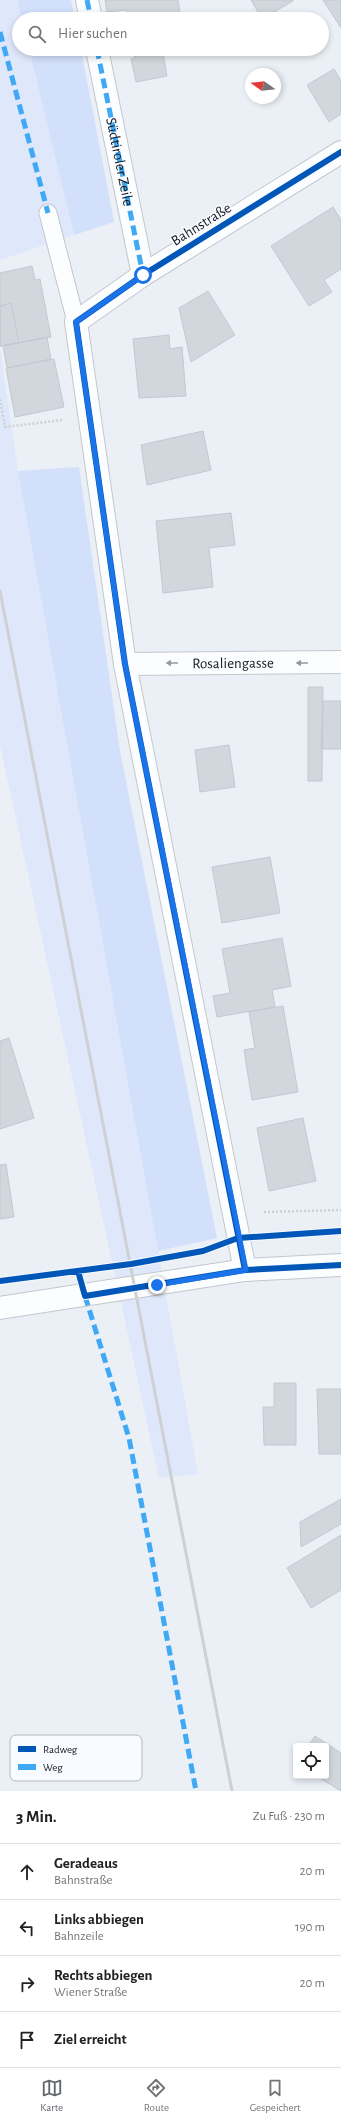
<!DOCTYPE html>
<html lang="de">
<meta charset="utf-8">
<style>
body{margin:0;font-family:"Alegreya Sans",sans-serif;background:#f6f6f6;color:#202124}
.controls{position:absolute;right:12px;bottom:12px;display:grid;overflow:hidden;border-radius:4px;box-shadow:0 2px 6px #0003}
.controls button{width:36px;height:36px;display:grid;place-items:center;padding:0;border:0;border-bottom:1px solid #e0e0e0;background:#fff;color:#202124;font:20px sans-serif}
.compass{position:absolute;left:245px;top:68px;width:36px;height:36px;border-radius:50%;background:#fff;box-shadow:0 2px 6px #0003;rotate:284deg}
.stop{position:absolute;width:12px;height:12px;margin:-9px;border:3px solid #1a73e8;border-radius:50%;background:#fff}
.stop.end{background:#1a73e8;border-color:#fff;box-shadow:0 1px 4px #0008}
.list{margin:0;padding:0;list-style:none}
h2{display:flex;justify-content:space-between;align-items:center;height:52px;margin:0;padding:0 16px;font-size:17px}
h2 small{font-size:13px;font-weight:400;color:#757577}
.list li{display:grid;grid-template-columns:26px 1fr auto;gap:12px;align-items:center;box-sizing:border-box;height:56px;padding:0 16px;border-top:1px solid #e0e0e0}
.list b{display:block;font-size:15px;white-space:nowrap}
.list p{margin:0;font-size:13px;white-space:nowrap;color:#757577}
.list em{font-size:13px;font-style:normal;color:#757577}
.icon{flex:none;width:22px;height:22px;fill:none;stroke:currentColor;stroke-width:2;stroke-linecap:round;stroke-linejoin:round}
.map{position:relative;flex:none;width:341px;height:1791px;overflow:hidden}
.search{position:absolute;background:#fff;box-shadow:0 2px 6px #0003;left:12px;right:12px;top:12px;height:44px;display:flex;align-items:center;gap:10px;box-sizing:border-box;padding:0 14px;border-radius:22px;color:#757577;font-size:15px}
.sheet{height:276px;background:#fff}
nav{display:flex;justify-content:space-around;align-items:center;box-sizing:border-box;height:56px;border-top:1px solid #e0e0e0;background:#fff;font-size:11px;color:#757577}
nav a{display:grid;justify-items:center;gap:2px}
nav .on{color:#61656c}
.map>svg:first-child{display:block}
.built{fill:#dfe8fb}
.green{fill:#d3e0fb}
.building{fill:#d2d6dd;stroke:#c4c8d0}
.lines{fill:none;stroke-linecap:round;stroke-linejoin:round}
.lane-casing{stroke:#c3c7ce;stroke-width:19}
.street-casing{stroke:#c3c7ce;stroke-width:24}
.path{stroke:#cfd0d2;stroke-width:2.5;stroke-dasharray:2 2;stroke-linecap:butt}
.lane{stroke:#fcfdfe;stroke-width:17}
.street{stroke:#fcfdfe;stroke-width:22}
.rail{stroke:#ced0d1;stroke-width:3}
.quiet{stroke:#3fa9f5;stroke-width:5;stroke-dasharray:10 5;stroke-linecap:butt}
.cycleway-casing{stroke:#f8fbff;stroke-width:8}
.cycleway{stroke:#0057b8;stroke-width:6}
.oneway{fill:#94979b}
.route{stroke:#1a73e8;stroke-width:5}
.labels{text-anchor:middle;stroke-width:3.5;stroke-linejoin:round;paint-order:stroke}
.street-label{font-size:15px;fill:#161a22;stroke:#f8fbff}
.key{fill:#f8fbff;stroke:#b4b8bd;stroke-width:1}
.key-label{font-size:11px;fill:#161a22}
</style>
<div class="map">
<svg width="341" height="1791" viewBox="0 0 341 1791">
<rect width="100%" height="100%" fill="#ebeff6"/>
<path class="built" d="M0 0H17L22 19H19V49H29L74 235 0 260Z
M0 348 18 471 198 1474 159 1478 0 745Z"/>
<path class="green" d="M17 0H71L75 19H22Z
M29 49H81L114 222 74 235Z
M79 467 120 751 217 1238 158 1251 18 471Z"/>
<path class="building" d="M105 0H178L181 19H128L126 10 107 12Z
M251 0H293V1L262 19Z
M323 0H341V28Z
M237 15 238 19H220Z
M134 49H186L163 53 167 76 136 82 131 59 135 58Z
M334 69 341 81V114L329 122 307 85Z
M333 207 341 220V269L324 280 332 292 309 306 271 246Z
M32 266 35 280 40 279 51 337 0 346V273Z
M208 291 235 335 191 362 179 308Z
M11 303 19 343 0 346V306Z
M169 335 170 349 182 347 186 396 139 398 133 339Z
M47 337 51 359 7 368 3 346Z
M54 359 64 407 15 417 6 368Z
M203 431 211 470 147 485 141 445Z
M231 513 235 545 209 548 213 587 163 593 156 521Z
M308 687H323L322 781H308Z
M323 701H341V749H321Z
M229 745 235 787 200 792 195 750Z
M270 857 280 913 222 923 212 867Z
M282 938 291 986 272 990 275 1007 217 1017 213 996 230 993 222 949Z
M283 1006 298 1092 252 1100 244 1050 255 1048 249 1012Z
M9 1038 34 1118 0 1129V1041Z
M303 1118 316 1181 269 1191 257 1128Z
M6 1164 14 1217 0 1219V1165Z
M274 1383H296V1445H264L263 1407H274Z
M317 1389H341V1454H319Z
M341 1499V1524L301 1547 300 1522Z
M341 1535V1590L311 1608 287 1568Z
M315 1736 341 1753V1791L316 1776H326V1746H308Z"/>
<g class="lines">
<g class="lane-casing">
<path id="lane" d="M48 213 76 322"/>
</g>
<g class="street-casing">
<g id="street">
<path d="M87 0 91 19"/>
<path id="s1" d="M97 49 143 275"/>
<path id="s2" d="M125 664 341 662"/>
<path d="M245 1270 125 664 76 322 143 275 341 152"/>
<path d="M0 1308 245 1270 341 1265"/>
</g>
</g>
<path class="path" d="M0 399 5 427 62 420
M264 1212 341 1210"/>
<use href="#lane" class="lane"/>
<use href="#street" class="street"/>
<path class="rail" d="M0 591 232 1791"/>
<path class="quiet" d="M87 0 91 19
M0 32 48 213
M97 49 143 275
M85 1296 129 1438 196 1791"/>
<g class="cycleway-casing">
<path id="cycleway" d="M245 1270 125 664 76 322 143 275 341 152
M78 1271 85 1296 245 1270 341 1265
M0 1281 131 1264 203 1251 238 1238 341 1231"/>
</g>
<use href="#cycleway" class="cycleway"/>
</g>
<defs><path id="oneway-solid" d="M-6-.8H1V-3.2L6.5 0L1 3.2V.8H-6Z"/></defs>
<g class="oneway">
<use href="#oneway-solid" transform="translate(172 663) rotate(180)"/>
<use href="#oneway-solid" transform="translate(302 663) rotate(180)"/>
</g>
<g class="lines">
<path class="route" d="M143 275 76 322 125 664 246 1270 157 1285"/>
</g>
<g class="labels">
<g class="street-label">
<text dy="5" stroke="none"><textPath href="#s1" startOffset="115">Südtiroler Zeile</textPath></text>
<text transform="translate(201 224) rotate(-32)" y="5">Bahnstraße</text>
<text dy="5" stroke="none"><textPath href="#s2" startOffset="108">Rosaliengasse</textPath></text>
</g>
</g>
<rect x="10" y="1735" width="132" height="46" rx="6" class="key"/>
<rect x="18" y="1746" width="18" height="6" fill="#0057b8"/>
<rect x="18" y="1764" width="18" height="6" fill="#3fa9f5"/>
<g class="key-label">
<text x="43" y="1753">Radweg</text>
<text x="43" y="1771">Weg</text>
</g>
</svg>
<div class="controls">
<button><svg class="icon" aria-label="locate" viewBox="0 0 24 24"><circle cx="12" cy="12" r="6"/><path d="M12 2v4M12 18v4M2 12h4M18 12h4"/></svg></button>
</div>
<svg class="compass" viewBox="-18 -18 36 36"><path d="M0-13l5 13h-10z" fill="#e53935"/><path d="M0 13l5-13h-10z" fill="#757577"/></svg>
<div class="stop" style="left:143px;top:275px"></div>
<div class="stop end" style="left:157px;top:1285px"></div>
<div class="search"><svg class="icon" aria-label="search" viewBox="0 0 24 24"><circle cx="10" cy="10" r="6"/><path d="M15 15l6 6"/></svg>Hier suchen</div>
</div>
<section class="sheet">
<h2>3 Min.<small>Zu Fuß · 230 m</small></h2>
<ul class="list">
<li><svg class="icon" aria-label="ahead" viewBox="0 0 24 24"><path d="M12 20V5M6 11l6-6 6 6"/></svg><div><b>Geradeaus</b><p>Bahnstraße</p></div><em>20 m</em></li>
<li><svg class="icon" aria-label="left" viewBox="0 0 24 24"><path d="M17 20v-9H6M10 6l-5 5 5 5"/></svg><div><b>Links abbiegen</b><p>Bahnzeile</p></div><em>190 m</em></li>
<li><svg class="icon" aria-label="right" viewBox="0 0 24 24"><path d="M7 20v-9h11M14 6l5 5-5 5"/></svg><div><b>Rechts abbiegen</b><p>Wiener Straße</p></div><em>20 m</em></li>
<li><svg class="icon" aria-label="arrive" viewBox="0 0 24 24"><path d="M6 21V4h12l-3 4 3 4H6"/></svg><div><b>Ziel erreicht</b></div></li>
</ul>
</section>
<nav>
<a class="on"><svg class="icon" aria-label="map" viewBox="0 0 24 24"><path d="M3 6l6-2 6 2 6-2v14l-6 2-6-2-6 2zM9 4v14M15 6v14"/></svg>Karte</a>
<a><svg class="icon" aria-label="directions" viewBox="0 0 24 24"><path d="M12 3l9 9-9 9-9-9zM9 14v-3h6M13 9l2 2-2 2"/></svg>Route</a>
<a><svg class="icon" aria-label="saved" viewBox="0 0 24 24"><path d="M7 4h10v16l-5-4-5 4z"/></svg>Gespeichert</a>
</nav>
